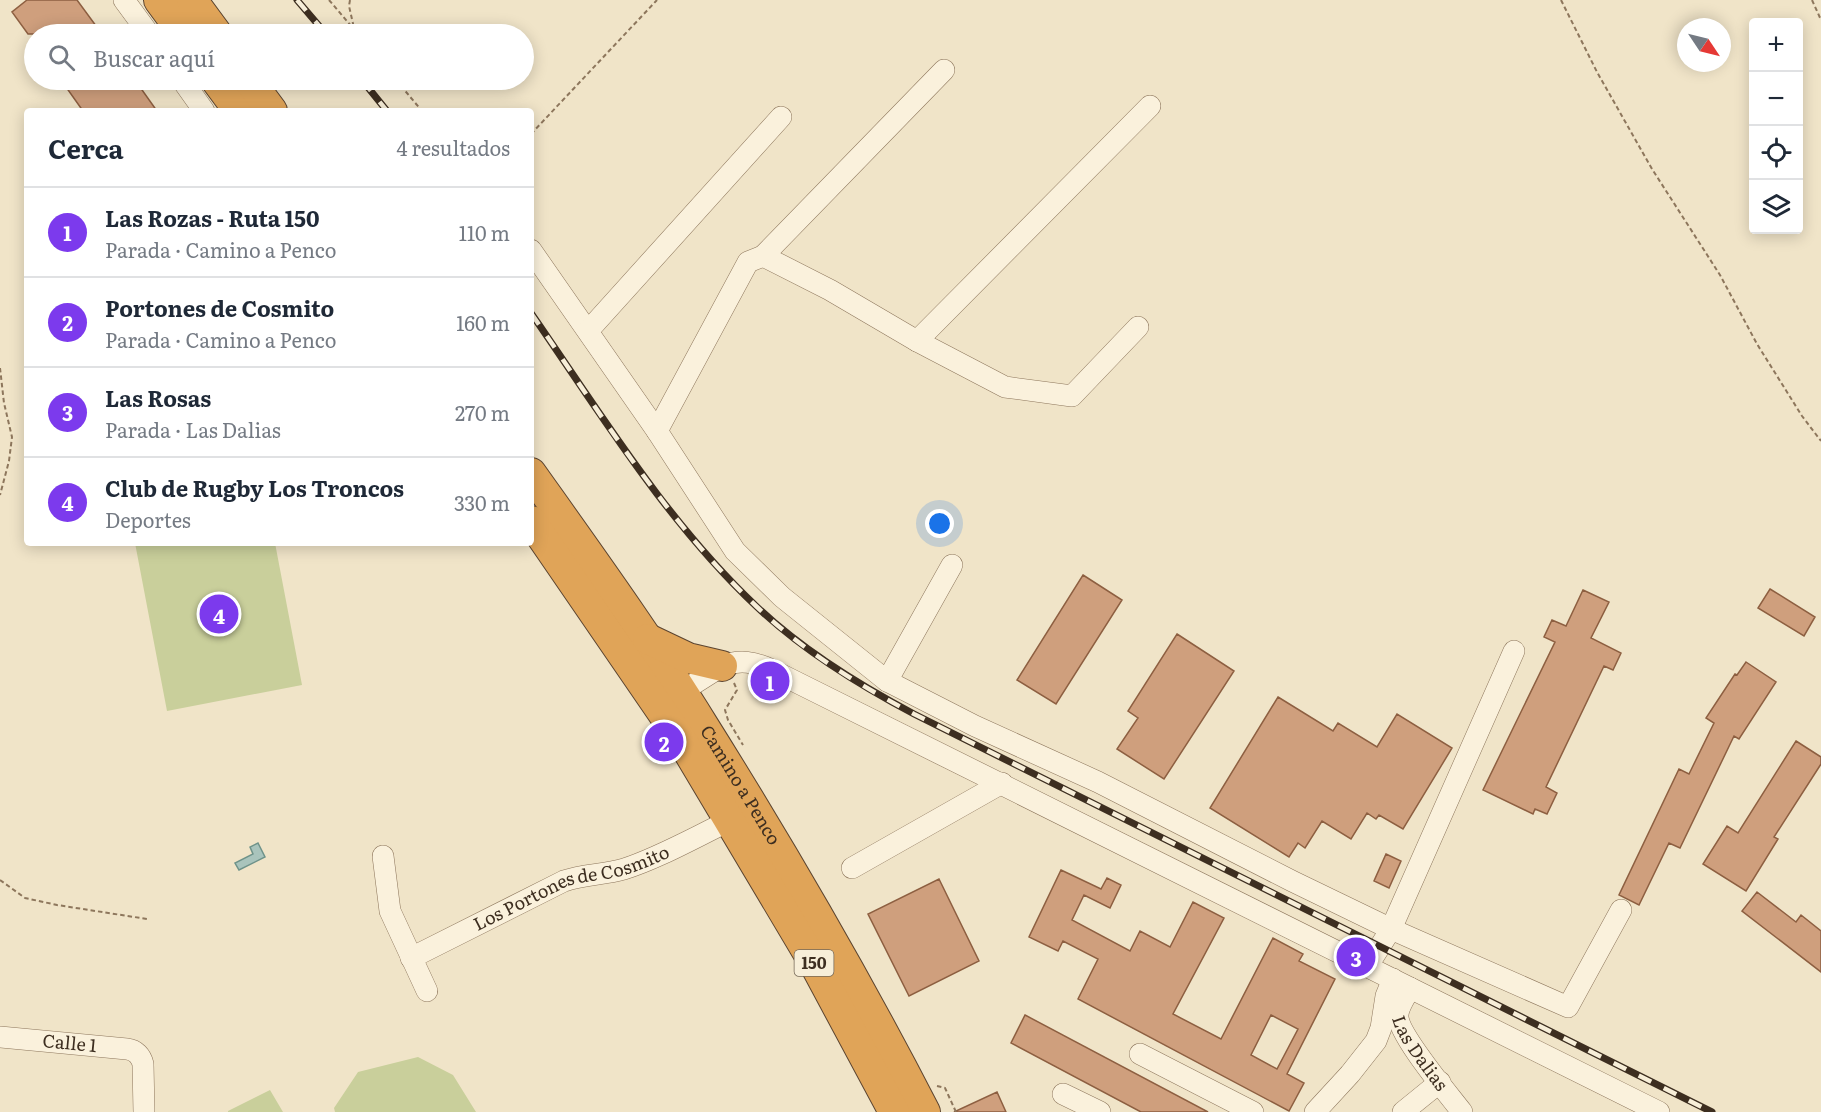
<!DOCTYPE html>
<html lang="es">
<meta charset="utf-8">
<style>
body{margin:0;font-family:Literata,serif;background:#f6f6f7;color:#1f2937}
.controls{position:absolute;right:18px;top:18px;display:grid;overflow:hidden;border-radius:6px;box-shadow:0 3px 15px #0003}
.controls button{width:54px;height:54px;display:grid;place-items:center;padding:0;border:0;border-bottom:2px solid #e0e1e3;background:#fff;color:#1f2937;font:30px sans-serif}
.compass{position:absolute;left:1677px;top:18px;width:54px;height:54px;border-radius:50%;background:#fff;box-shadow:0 3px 15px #0003;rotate:125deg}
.you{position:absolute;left:940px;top:524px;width:21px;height:21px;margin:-15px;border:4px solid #fff;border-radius:50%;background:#1a73e8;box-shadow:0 0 0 9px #1a73e833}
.badge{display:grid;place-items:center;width:39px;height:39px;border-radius:50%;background:#7c3aed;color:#fff;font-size:20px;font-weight:700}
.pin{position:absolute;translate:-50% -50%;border:3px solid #fff;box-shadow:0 2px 6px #0006}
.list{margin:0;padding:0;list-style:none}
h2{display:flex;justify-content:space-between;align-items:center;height:78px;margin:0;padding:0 24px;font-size:26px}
h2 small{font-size:20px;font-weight:400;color:#747a83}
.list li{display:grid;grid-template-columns:39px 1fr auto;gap:18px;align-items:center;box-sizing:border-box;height:90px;padding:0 24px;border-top:2px solid #e0e1e3}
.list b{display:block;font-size:22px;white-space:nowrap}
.list p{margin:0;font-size:20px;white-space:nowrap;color:#747a83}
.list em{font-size:20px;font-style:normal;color:#747a83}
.icon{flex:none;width:33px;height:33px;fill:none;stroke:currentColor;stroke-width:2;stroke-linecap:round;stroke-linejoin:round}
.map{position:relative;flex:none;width:1821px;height:1112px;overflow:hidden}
.search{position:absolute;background:#fff;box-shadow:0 3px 15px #0003;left:24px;top:24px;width:510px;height:66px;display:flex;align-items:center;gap:15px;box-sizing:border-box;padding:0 21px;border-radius:33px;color:#747a83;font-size:22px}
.panel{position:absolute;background:#fff;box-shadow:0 3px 15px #0003;left:24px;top:108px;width:510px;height:438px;border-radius:6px}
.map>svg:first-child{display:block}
.green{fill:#c9cf9b}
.water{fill:#a9c4bc;stroke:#6f938a;stroke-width:1.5}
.building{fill:#cf9f7d;stroke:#8d5f41;stroke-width:1.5;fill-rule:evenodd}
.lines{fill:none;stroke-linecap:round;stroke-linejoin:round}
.minor-casing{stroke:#8d765c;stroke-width:22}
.highway-casing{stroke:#5b4430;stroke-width:32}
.path{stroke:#8d765c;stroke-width:2;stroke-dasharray:4.5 3;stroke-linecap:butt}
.minor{stroke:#faf1dc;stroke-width:21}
.highway{stroke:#e0a458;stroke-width:30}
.rail-casing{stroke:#3d2e20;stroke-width:7}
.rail{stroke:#f7eed8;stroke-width:4.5;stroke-dasharray:14;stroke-linecap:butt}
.labels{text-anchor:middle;stroke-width:6;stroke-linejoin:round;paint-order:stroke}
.shield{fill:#f7eed8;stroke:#756857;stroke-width:1.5}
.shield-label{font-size:16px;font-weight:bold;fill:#3d2e20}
.street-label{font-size:18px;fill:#3d2e20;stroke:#f7eed8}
</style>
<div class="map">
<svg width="1821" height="1112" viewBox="0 0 1821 1112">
<rect width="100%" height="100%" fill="#f0e4c8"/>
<path class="green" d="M135 543H275L302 685 167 711Z
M418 1057 453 1075 476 1112H335L334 1108 358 1072Z
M270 1090 283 1112H228V1111Z"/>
<path class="water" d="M258 843 265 857 239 870 235 863 253 854 250 847Z"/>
<path class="building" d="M27 0H77L102 34H28L12 12Z
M61 80H135L157 111H83Z
M1083 575 1122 600 1056 704 1017 680Z
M1770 589 1815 617 1804 636 1758 608Z
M1583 590 1609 602 1591 638 1621 653 1613 670 1604 666 1546 787 1557 793 1547 814 1535 809 1533 814 1483 790 1555 642 1544 637 1552 620 1566 626Z
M1177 634 1234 671 1164 779 1117 749 1138 718 1128 711Z
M1746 662 1776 682 1739 739 1734 736 1680 848 1669 843 1639 905 1619 895 1679 769 1689 774 1714 723 1706 718 1735 674 1737 675Z
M1278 697 1333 731 1338 723 1377 747 1397 714 1452 748 1403 829 1379 815 1376 819 1367 813 1351 839 1322 821 1305 848 1298 843 1289 857 1210 808Z
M1796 741 1821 757V764L1774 837 1778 839 1746 891 1703 864 1727 826 1738 833Z
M1386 854 1401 861 1389 888 1374 881Z
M1061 870 1101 889 1107 878 1121 885 1110 908 1084 895 1072 920 1130 951 1140 931 1170 947 1193 902 1224 918 1173 1014 1221 1039 1273 938 1303 954 1299 961 1335 979 1287 1074 1304 1083 1289 1111 1078 999 1098 959 1063 941 1058 951 1029 937ZM1271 1015 1298 1029 1277 1069 1251 1055Z
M939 879 979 961 909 996 868 914Z
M1757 892 1796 922 1801 915 1821 931V972L1742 911Z
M1025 1015 1208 1112H1141L1011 1043Z
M997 1092 1006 1112H954Z"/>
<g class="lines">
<g class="minor-casing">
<g id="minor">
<path d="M124 0 149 34"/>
<path d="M182 80 204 111"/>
<path d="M531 250 657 431 735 551 782 597 887 681 975 726 1098 782 1292 881 1391 929 1367 967"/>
<path d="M763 256 944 70"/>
<path d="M588 331 781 117"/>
<path d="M917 341 1150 106"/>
<path d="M657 431 748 262 763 256 830 290 917 341 1005 387 1072 396 1138 327"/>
<path d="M1514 651 1391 929 1568 1007 1621 910"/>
<path d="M887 681 952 565"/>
<path d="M670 699 722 666C740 659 755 662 772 670L1659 1112"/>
<path d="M383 856 390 911 427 991"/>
<path d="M852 868 1002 783"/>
<path id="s1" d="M411 958 564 881C584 874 604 875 624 869 659 858 697 836 731 820"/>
<path id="s2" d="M1410 988C1406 996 1399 1005 1398 1014 1396 1032 1449 1095 1462 1112"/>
<path id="s3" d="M0 1037 127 1049C136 1050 141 1056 143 1064L144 1112"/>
<path d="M1140 1054 1253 1112"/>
<path d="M1063 1094 1100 1112"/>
<path d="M1315 1112 1350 1074 1376 1041 1381 1028 1386 996 1393 979"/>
<path d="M1403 1112 1440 1082"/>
</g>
</g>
<g class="highway-casing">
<g id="highway">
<path d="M159 0 184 34"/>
<path d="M192 0 217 34"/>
<path d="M216 80 239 111"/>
<path d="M249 80 272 111"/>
<path id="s4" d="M531 473C590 556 650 639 703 725 782 851 857 980 925 1112"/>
<path d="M531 521 682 741 813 961 894 1112"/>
<path d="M648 639 688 658 722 666"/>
</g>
</g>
<path class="path" d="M329 0 358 34
M350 0 349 6 354 28
M1561 0 1597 72 1652 169 1720 275 1757 344 1802 416 1821 441
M1812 0 1821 20
M396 80 422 111
M531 134 657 0
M0 368 4 403 12 437 9 461 0 495
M734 683 737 690 725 710 728 720 743 745
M0 880 25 898 57 905 147 919
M937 1086 945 1088 956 1112"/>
<use href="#minor" class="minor"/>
<use href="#highway" class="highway"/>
<g class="rail-casing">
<path id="rail" d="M297 0 326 34
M362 80 387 111
M531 313C601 414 666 521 756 606 802 650 857 684 914 714L1712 1112"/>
</g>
<use href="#rail" class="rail"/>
</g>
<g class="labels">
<rect class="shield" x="794.5" y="950" width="39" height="26" rx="4.5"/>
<g class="shield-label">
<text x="814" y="969">150</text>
</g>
<g class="street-label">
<text dy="6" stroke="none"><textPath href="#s4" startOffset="376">Camino a Penco</textPath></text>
<text dy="6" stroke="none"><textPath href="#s1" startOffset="176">Los Portones de Cosmito</textPath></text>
<text dy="6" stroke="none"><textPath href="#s3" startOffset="70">Calle 1</textPath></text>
<text dy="6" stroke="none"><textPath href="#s2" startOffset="74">Las Dalias</textPath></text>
</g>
</g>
</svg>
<div class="controls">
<button>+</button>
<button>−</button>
<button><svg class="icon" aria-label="locate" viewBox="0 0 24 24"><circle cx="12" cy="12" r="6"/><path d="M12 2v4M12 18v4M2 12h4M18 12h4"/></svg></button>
<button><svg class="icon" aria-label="layers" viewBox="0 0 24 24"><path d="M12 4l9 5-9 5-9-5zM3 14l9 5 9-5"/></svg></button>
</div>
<svg class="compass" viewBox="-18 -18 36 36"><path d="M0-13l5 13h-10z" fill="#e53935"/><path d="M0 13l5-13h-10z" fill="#747a83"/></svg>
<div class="you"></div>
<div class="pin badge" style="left:770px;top:681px">1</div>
<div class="pin badge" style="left:664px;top:742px">2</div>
<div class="pin badge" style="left:1356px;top:957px">3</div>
<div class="pin badge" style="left:219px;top:614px">4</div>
<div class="search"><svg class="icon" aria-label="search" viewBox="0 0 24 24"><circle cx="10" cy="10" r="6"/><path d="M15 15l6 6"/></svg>Buscar aquí</div>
<section class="panel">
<h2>Cerca<small>4 resultados</small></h2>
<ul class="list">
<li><span class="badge">1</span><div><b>Las Rozas - Ruta 150</b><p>Parada · Camino a Penco</p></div><em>110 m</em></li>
<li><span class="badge">2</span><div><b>Portones de Cosmito</b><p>Parada · Camino a Penco</p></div><em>160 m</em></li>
<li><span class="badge">3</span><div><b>Las Rosas</b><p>Parada · Las Dalias</p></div><em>270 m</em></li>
<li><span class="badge">4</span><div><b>Club de Rugby Los Troncos</b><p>Deportes</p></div><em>330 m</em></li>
</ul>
</section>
</div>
